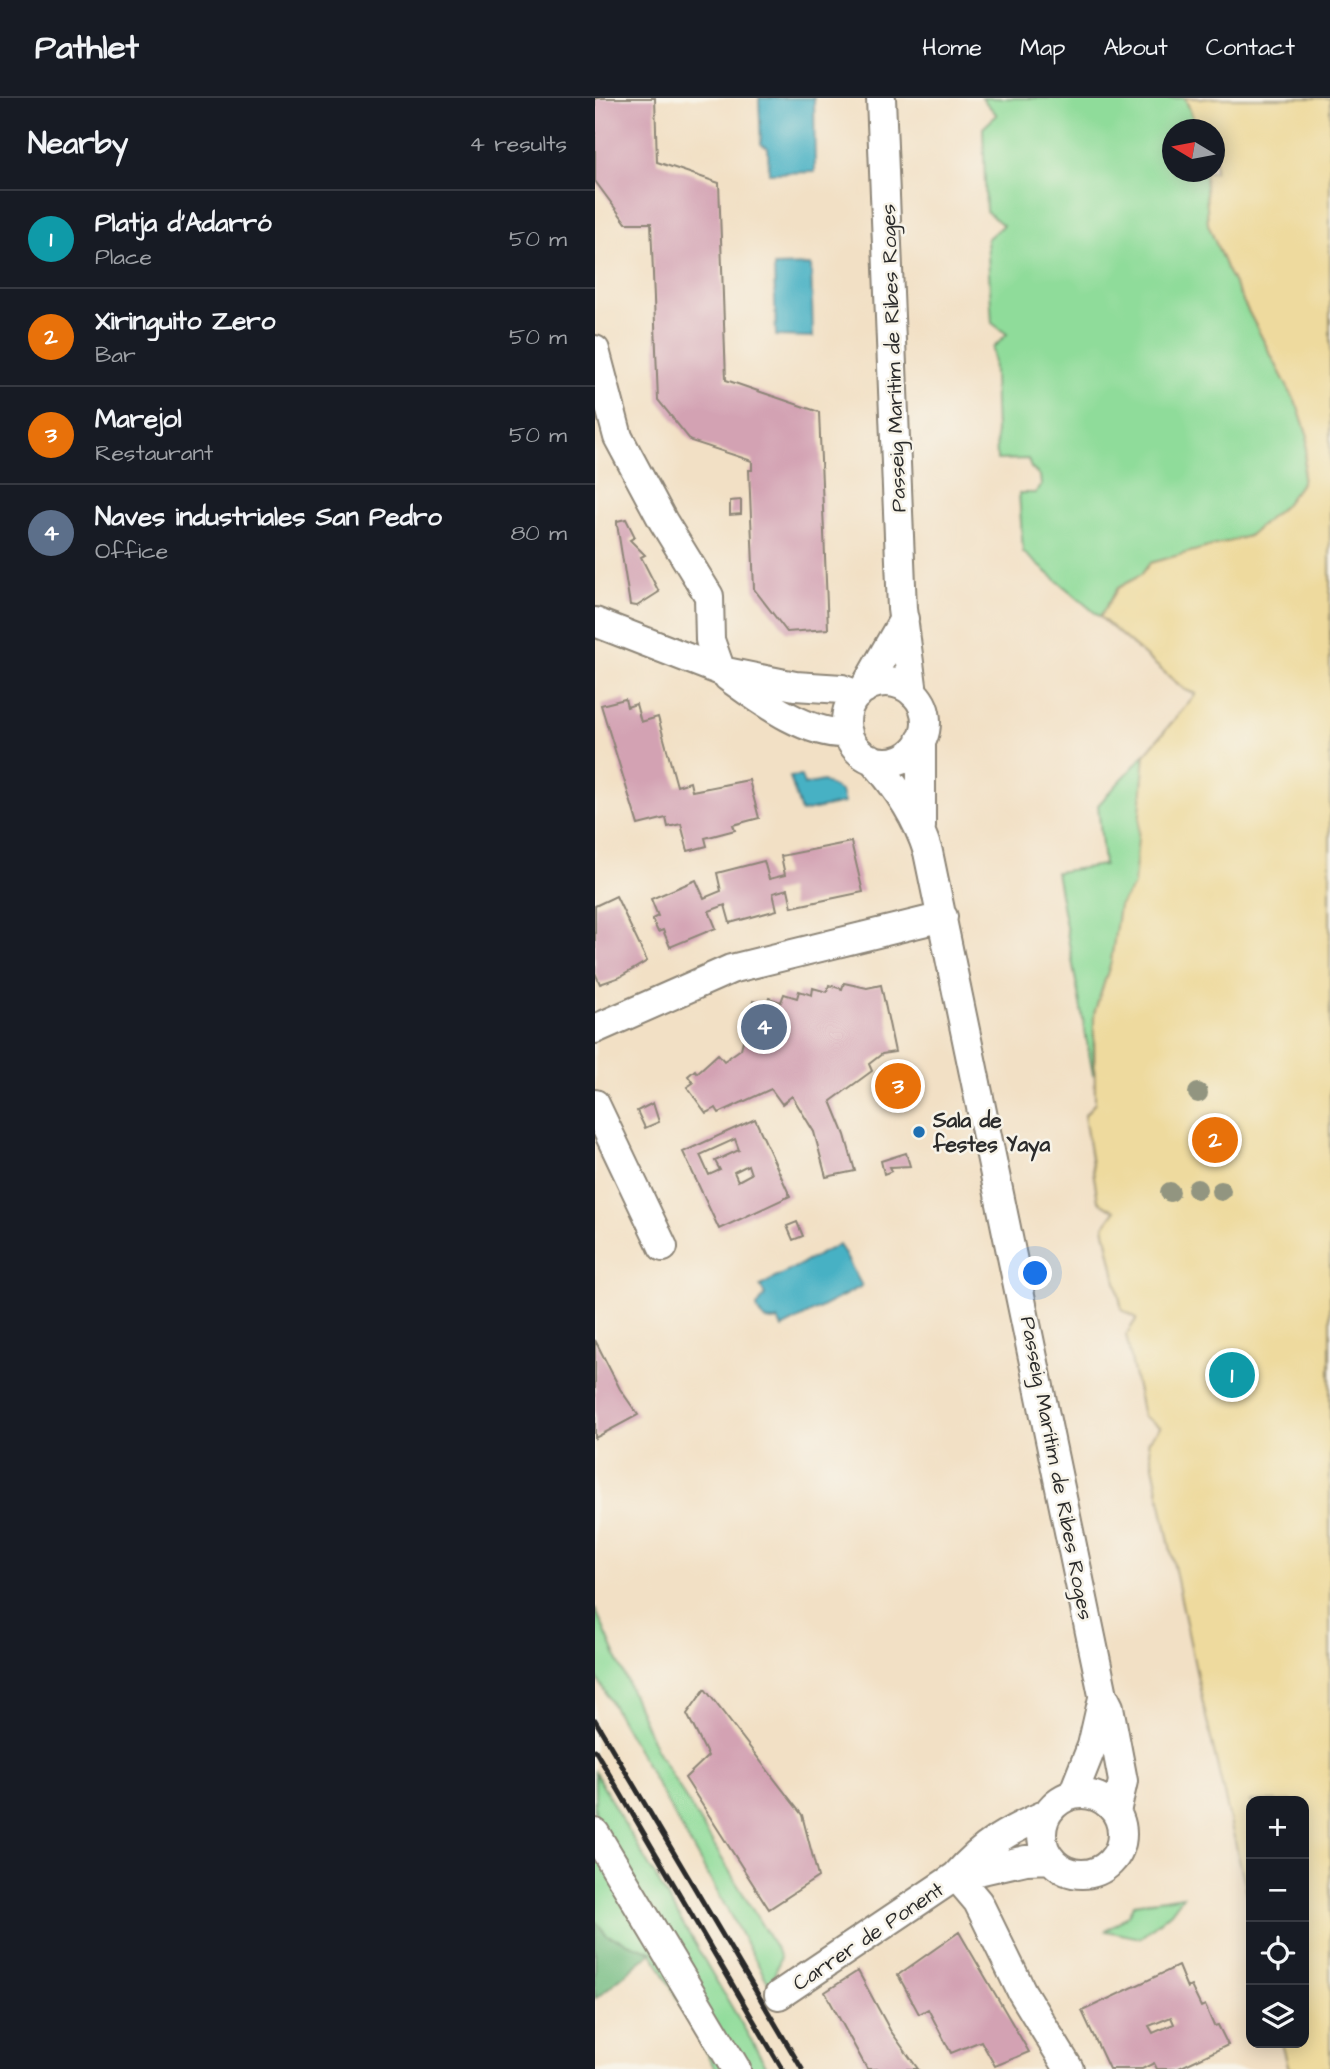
<!DOCTYPE html>
<meta charset="utf-8">
<style>
body{margin:0;font-family:"Architects Daughter",sans-serif;background:#242831;color:#f1f3f6}
.controls{position:absolute;right:21px;bottom:21px;display:grid;overflow:hidden;border-radius:14px;box-shadow:0 4px 18px #0003}
.controls button{width:63px;height:63px;display:grid;place-items:center;padding:0;border:0;border-bottom:2px solid #363941;background:#171b24;color:#f1f3f6;font:35px sans-serif}
.compass{position:absolute;left:567px;top:21px;width:63px;height:63px;border-radius:50%;background:#171b24;box-shadow:0 4px 18px #0003;rotate:280deg}
.you{position:absolute;left:441px;top:1176px;width:24px;height:24px;margin:-18px;border:5px solid #fff;border-radius:50%;background:#1a73e8;box-shadow:0 0 0 10px #1a73e833}
.badge{display:grid;place-items:center;width:46px;height:46px;border-radius:50%;background:#8c9099;color:#fff;font-size:23px;font-weight:700}
.pin{position:absolute;translate:-50% -50%;border:4px solid #fff;box-shadow:0 2px 7px #0006}
.list{margin:0;padding:0;list-style:none}
h2{display:flex;justify-content:space-between;align-items:center;height:91px;margin:0;padding:0 28px;font-size:30px}
h2 small{font-size:23px;font-weight:400;color:#9ea1a6}
.list li{display:grid;grid-template-columns:46px 1fr auto;gap:21px;align-items:center;box-sizing:border-box;height:98px;padding:0 28px;border-top:2px solid #363941}
.list b{display:block;font-size:26px;white-space:nowrap}
.list p{margin:0;font-size:23px;white-space:nowrap;color:#9ea1a6}
.list em{font-size:23px;font-style:normal;color:#9ea1a6}
.icon{flex:none;width:38px;height:38px;fill:none;stroke:currentColor;stroke-width:2;stroke-linecap:round;stroke-linejoin:round}
.map{position:relative;flex:none;width:735px;height:1971px;overflow:hidden}
header{display:flex;align-items:center;gap:42px;box-sizing:border-box;height:98px;padding:0 35px;background:#171b24;border-bottom:2px solid #363941}
header strong{font-size:33px}
nav{display:flex;gap:38px;margin-inline-start:auto;font-size:24px}
main{display:flex}
aside{flex:1;background:#171b24}
.map>svg:first-child{display:block}
.green{fill:#8fdc9a;stroke:#5d8462;stroke-width:2}
.forest{fill:#73bc82;stroke:#4f7456;stroke-width:2}
.sand{fill:#eeda9e;stroke:#8c8264;stroke-width:2}
.water{fill:#46b1c4;stroke:#386e78;stroke-width:2}
.building{fill:#d3a2b3;fill-rule:evenodd}
.lines{fill:none;stroke-linecap:round;stroke-linejoin:round}
.minor-casing{stroke:#8e8678;stroke-width:32}
.minor{stroke:#fff;stroke-width:28}
.rail{stroke:#2b2b2b;stroke-width:5}
.tree{fill:#929580}
.poi-dot{fill:#1f6fb2;stroke:#f7f3e8;stroke-width:2.5}
.labels{text-anchor:middle;stroke-width:5;stroke-linejoin:round;paint-order:stroke}
.street-label{font-size:21px;fill:#2b2b2b;stroke:#f7f3e8}
.poi-label{font-size:21px;font-weight:bold;fill:#2b2b2b;stroke:#f7f3e8;text-anchor:start}
</style>
<header>
<strong>Pathlet</strong>
<nav><a>Home</a><a>Map</a><a>About</a><a>Contact</a></nav>
</header>
<main>
<aside>
<h2>Nearby<small>4 results</small></h2>
<ul class="list">
<li><span class="badge" style="background:#0f9aa8">1</span><div><b>Platja d'Adarró</b><p>Place</p></div><em>50 m</em></li>
<li><span class="badge" style="background:#e8710a">2</span><div><b>Xiringuito Zero</b><p>Bar</p></div><em>50 m</em></li>
<li><span class="badge" style="background:#e8710a">3</span><div><b>Marejol</b><p>Restaurant</p></div><em>50 m</em></li>
<li><span class="badge" style="background:#5c6f8a">4</span><div><b>Naves industriales San Pedro</b><p>Office</p></div><em>80 m</em></li>
</ul>
</aside>
<div class="map">
<svg width="735" height="1971" viewBox="0 0 735 1971">
<rect width="100%" height="100%" fill="#f7f3e8"/>
<filter id="ink" filterUnits="userSpaceOnUse"><feTurbulence type="fractalNoise" baseFrequency=".0143" numOctaves="2"/><feDisplacementMap in="SourceGraphic" scale="14" xChannelSelector="R" yChannelSelector="G"/><feConvolveMatrix kernelMatrix="1 2 1 2 8 2 1 2 1" color-interpolation-filters="sRGB"/></filter>
<filter id="wash" filterUnits="userSpaceOnUse"><feTurbulence type="fractalNoise" baseFrequency=".00686" numOctaves="4" result="noise"/><feDisplacementMap in="SourceGraphic" scale="28" xChannelSelector="R" yChannelSelector="G"/><feGaussianBlur stdDeviation="1.57" result="paint"/><feColorMatrix in="noise" values="0 0 0 0 0 0 0 0 0 0 0 0 0 0 0 0 0 1.4 0 .05"/><feComposite in="paint" operator="in"/></filter>
<g filter="url(#wash)">
<rect width="100%" height="100%" fill="#f2e0c5"/>
<path class="green" d="M387 0H590L603 31 578 32V74H610L613 126 632 172 703 309 713 338 707 384 689 408 654 438 555 465 546 477 523 490 505 519 428 454 424 395H440L446 387 445 378 436 370 433 361 402 362 398 250 412 236 397 225 392 141 408 127 391 113 388 30 402 17Z
M550 656 547 690 610 737 524 808 516 864 499 916 498 977 461 774 509 767 503 707Z
M0 1510 61 1651 186 1859 175 1888 0 1576Z
M0 1674 22 1713 173 1971H120L57 1854 12 1837 0 1823Z
M588 1798 576 1814 545 1840 511 1833 533 1817 539 1806Z"/>
<path class="forest" d="M0 1823 12 1837 57 1854 0 1901Z"/>
<path class="sand" d="M590 0H735V1971H694L687 1945H709V1703H656V1812L608 1606 553 1344 565 1329 548 1318 531 1237 542 1220 527 1212 509 1128 520 1113 503 1103 489 1018 500 1005 499 916 516 864 524 808 539 787 550 656 601 596 590 592 505 519 523 490 546 477 555 465 654 438 689 408 707 384 713 338 703 309 632 172 613 126 610 74H620V32L603 31Z"/>
<path class="water" d="M164 0H219L220 74 174 75 173 50 166 46Z
M216 167 218 239 181 238 179 168Z
M206 678 209 687 228 683 246 694 249 705 206 714 195 679Z
M244 1146 267 1188 187 1230 183 1222C172 1225 164 1220 162 1209L170 1197 165 1188Z"/>
<g id="blocks">
<path class="building" d="M0 0H60L62 64 124 85 131 282 224 314 233 531 192 534 159 491 154 372H157V363L96 343 63 302 56 125H31L0 83Z
M146 402V416L135 417V403Z
M31 421 40 439 35 442 50 457 46 459 64 494 42 508 35 507 22 426V423Z
M30 601 32 609 41 606 46 624 63 619 82 688 95 684 97 693 154 682 164 720 138 727 140 732 110 740 112 748 93 753 86 726 73 729 71 720 43 727 6 607Z
M256 744 268 794 197 809 193 791 178 795 182 812 135 825 130 807 114 813 121 830 75 849 68 832 63 834 57 821 63 818 56 801 101 782 109 800 126 793 122 775 169 763 174 781 190 777 186 758Z
M21 798 52 863 25 879 5 886 0 875V808Z
M249 885 272 890 286 887 300 954 287 956 274 966 277 973 236 1003 250 1037 260 1073 231 1079 219 1034 197 998 187 1006 176 991 124 1015 121 1010 111 1015 92 989 98 985 93 978 100 972 102 975 123 956 129 963 146 951 158 903 172 907 174 900 186 904 189 896 202 900 204 893 217 897 218 890 232 894 234 887 247 891Z
M58 1005 64 1024 50 1030 42 1013Z
M160 1021 195 1098 124 1131 88 1054ZM140 1041 144 1052 120 1063 125 1072 114 1077 105 1057ZM153 1067 156 1076 143 1083 139 1074Z
M311 1055 315 1068 295 1069 297 1073 289 1076 286 1063Z
M202 1124 208 1138 198 1142 192 1128Z
M0 1242 25 1291 43 1317 0 1340Z
M110 1591 207 1717 223 1779 174 1811 90 1680 113 1658 92 1616Z
M364 1834 434 1954 400 1968 386 1943 356 1955 333 1911 324 1916 303 1877Z
M583 1868 592 1890 596 1888 606 1909 610 1907 619 1928 623 1927 633 1947 582 1971H562L559 1965 547 1971H514L487 1913ZM576 1919 579 1926 558 1935 554 1928Z
M263 1873 295 1932 323 1971H272L230 1894Z"/>
</g>
</g>
<g filter="url(#ink)">
<use href="#blocks" fill-opacity="0" stroke="#8e8678" stroke-width="2"/>
<g class="lines">
<g class="minor-casing">
<path id="minor" d="M286 0 307 511 318 595
M0 252 23 339 68 423 114 498 115 542 126 573
M0 524 126 573 200 588 247 591 262 597
M133 579C165 602 212 638 253 635
M251 624a40 40 0 1 1 80 0a40 40 0 1 1-80 0Z
M269 591 309 521
M326 642V729
M277 661C302 689 322 718 333 754L508 1597 514 1609 528 1683 521 1714
M0 931 136 871 348 819
M0 1006 68 1149
M447 1736a40 40 0 1 1 80 0a40 40 0 1 1-80 0Z
M478 1696 497 1648 508 1600
M0 1735 141 1971
M361 1778 383 1804 427 1894 474 1971
M361 1778 431 1762 456 1761
M184 1897 361 1778C389 1746 414 1732 452 1716"/>
</g>
<use href="#minor" class="minor"/>
<path class="rail" d="M0 1622 207 1971
M0 1652 187 1971"/>
</g>
<g class="tree">
<circle cx="603" cy="995" r="10"/>
<circle cx="602" cy="1091" r="10"/>
<circle cx="626" cy="1093" r="10"/>
<circle cx="575" cy="1094" r="10"/>
</g>
</g>
<circle class="poi-dot" cx="324" cy="1034" r="7"/>
<g class="labels">
<g class="street-label">
<text transform="translate(298 260) rotate(-92)" y="7">Passeig Marítim de Ribes Roges</text>
<text transform="translate(462 1370) rotate(79)" y="7">Passeig Marítim de Ribes Roges</text>
<text transform="translate(273 1838) rotate(-34)" y="7">Carrer de Ponent</text>
</g>
<g class="poi-label">
<text x="338" y="1029">Sala de<tspan x="338" dy="24">festes Yaya</tspan></text>
</g>
</g>
</svg>
<div class="controls">
<button>+</button>
<button>−</button>
<button><svg class="icon" aria-label="locate" viewBox="0 0 24 24"><circle cx="12" cy="12" r="6"/><path d="M12 2v4M12 18v4M2 12h4M18 12h4"/></svg></button>
<button><svg class="icon" aria-label="layers" viewBox="0 0 24 24"><path d="M12 4l9 5-9 5-9-5zM3 14l9 5 9-5"/></svg></button>
</div>
<svg class="compass" viewBox="-18 -18 36 36"><path d="M0-13l5 13h-10z" fill="#e53935"/><path d="M0 13l5-13h-10z" fill="#9ea1a6"/></svg>
<div class="you"></div>
<div class="pin badge" style="left:637px;top:1277px;background:#0f9aa8">1</div>
<div class="pin badge" style="left:620px;top:1042px;background:#e8710a">2</div>
<div class="pin badge" style="left:303px;top:988px;background:#e8710a">3</div>
<div class="pin badge" style="left:169px;top:929px;background:#5c6f8a">4</div>
</div>
</main>
